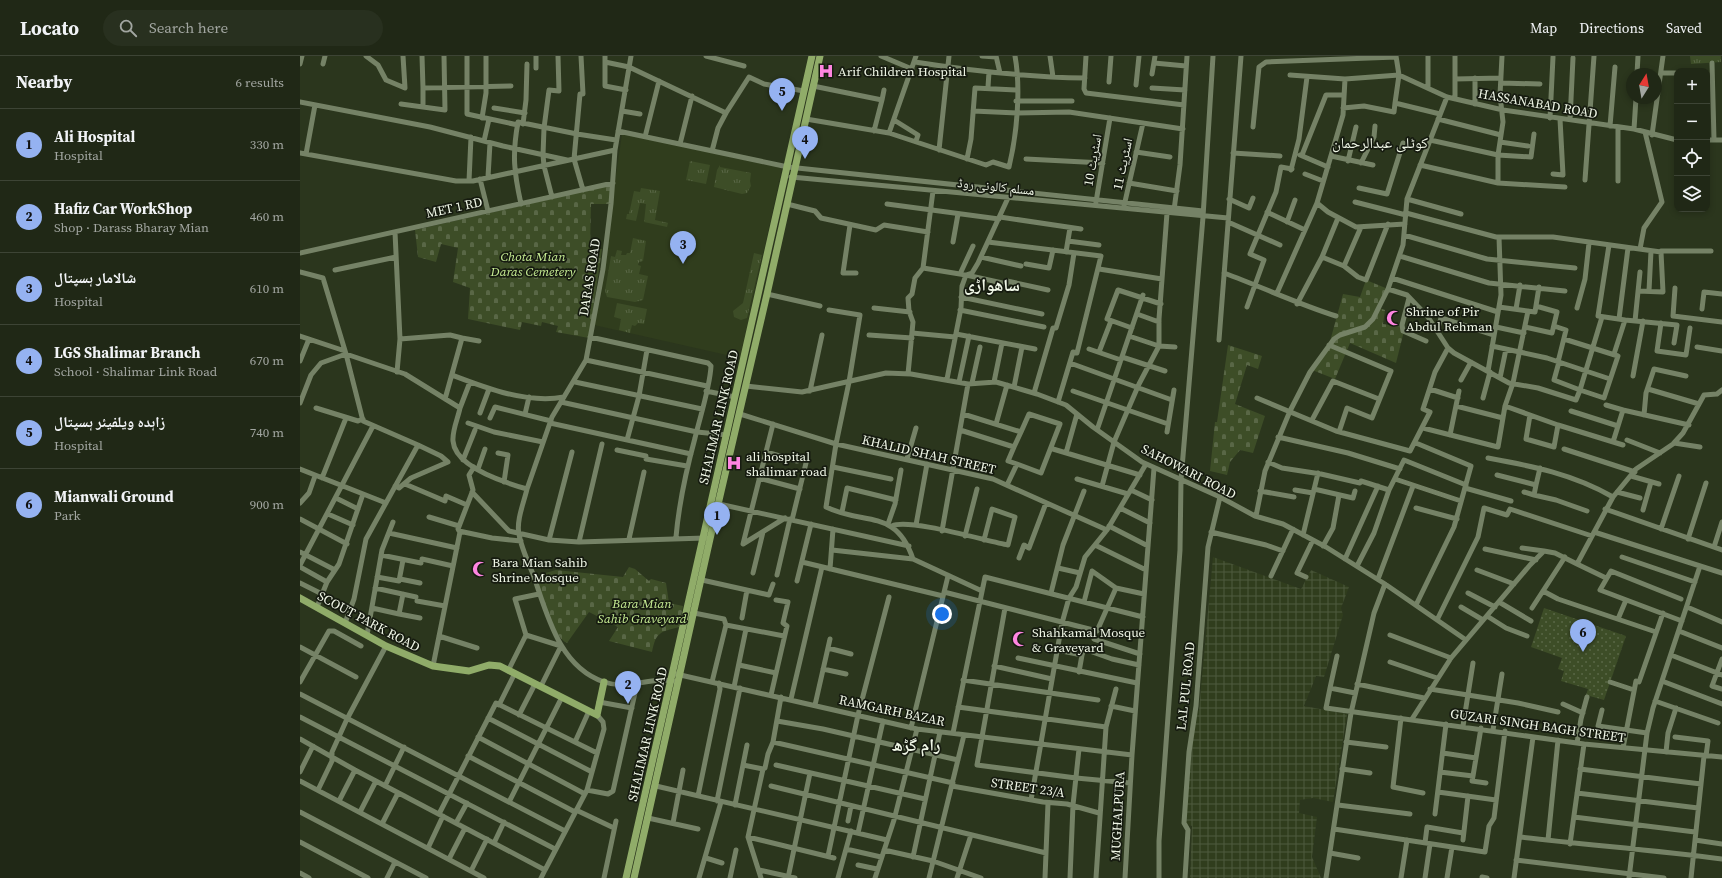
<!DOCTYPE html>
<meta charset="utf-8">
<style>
body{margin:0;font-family:"Source Serif 4","Noto Naskh Arabic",serif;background:#28301f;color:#f1f3f6}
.controls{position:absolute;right:12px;top:12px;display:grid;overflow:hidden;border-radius:8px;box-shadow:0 2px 6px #0003}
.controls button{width:36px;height:36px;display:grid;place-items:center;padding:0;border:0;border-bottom:1px solid #3d4435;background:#202816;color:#f1f3f6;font:20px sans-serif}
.compass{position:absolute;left:1326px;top:12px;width:36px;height:36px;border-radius:50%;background:#202816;box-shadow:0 2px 6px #0003;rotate:11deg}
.you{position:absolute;left:642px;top:558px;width:14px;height:14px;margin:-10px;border:3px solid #fff;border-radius:50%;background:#1a73e8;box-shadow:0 0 0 6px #1a73e833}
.badge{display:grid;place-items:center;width:26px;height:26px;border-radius:50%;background:#95b2f1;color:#111;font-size:13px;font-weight:700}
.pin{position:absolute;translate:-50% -33px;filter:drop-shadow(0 1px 2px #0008)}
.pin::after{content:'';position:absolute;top:21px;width:14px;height:12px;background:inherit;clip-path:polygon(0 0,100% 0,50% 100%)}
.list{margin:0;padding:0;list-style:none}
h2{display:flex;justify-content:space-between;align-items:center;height:52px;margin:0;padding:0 16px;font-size:17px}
h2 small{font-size:13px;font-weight:400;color:#a2a6a1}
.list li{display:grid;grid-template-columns:26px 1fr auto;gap:12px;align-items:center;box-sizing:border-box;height:72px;padding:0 16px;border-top:1px solid #3d4435}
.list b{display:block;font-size:15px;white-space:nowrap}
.list p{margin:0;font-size:13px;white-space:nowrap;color:#a2a6a1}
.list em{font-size:13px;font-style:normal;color:#a2a6a1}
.icon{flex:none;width:22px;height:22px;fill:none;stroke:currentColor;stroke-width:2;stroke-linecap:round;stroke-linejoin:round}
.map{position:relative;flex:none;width:1422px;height:822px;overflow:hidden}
header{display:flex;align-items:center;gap:24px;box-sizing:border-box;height:56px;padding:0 20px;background:#202816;border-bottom:1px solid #3d4435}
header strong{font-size:19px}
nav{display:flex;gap:22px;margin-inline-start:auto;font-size:14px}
.search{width:280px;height:36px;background:#28301f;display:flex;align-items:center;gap:10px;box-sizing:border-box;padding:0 14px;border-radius:22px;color:#a2a6a1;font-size:15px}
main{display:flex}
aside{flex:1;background:#202816}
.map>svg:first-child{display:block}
.built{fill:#303d1d}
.industrial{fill:url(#industrial-grid)}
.grass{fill:url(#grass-tufts)}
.cemetery{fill:url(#cemetery-stones)}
.park{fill:url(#park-dots)}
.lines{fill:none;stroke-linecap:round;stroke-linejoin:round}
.minor{stroke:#758266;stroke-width:5}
.major{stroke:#90ac69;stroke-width:7}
.labels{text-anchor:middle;stroke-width:3.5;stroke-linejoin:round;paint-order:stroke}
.poi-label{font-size:13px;fill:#f0f7e7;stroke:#161b10;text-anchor:start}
.street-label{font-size:13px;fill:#f0f7e7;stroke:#161b10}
.park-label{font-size:13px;font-style:italic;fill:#c7ed94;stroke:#161b10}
.quarter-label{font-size:15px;fill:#f0f7e7;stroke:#161b10}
.district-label{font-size:17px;font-weight:bold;fill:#f0f7e7;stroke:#161b10}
</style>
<header>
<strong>Locato</strong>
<div class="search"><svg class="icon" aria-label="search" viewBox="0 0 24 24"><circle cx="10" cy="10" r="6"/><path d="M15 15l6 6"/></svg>Search here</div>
<nav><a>Map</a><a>Directions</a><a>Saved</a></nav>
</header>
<main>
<aside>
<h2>Nearby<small>6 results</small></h2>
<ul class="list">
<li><span class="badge">1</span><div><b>Ali Hospital</b><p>Hospital</p></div><em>330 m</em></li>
<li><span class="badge">2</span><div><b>Hafiz Car WorkShop</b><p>Shop · Darass Bharay Mian</p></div><em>460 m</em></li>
<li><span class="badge">3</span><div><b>شالامار ہسپتال</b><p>Hospital</p></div><em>610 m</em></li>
<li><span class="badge">4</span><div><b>LGS Shalimar Branch</b><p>School · Shalimar Link Road</p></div><em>670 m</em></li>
<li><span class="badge">5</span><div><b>زاہدہ ویلفیئر ہسپتال</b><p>Hospital</p></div><em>740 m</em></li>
<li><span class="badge">6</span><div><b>Mianwali Ground</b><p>Park</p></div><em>900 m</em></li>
</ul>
</aside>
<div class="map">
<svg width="1422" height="822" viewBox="0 0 1422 822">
<defs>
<pattern id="industrial-grid" width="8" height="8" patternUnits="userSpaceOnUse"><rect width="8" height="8" fill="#303d1d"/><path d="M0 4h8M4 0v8" fill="none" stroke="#4e5a3e"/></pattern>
<pattern id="grass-tufts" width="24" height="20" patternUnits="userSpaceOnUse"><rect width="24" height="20" fill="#3d4d27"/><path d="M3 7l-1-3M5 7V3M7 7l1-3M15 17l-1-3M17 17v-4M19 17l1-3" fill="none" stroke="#596746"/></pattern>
<pattern id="cemetery-stones" width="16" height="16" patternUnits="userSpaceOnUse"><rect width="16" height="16" fill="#3d4d27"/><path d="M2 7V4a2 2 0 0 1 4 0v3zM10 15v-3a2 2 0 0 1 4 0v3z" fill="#596746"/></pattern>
<pattern id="park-dots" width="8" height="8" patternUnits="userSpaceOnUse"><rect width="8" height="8" fill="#3d4d27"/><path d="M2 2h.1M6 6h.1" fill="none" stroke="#596746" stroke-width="1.8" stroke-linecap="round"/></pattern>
</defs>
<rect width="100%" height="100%" fill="#2b361d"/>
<path class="built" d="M322 78 482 112 440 302 294 269Z"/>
<path class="industrial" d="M913 501 1001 533 1011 514 1049 531 1041 552 1043 559 1024 621 1016 620 1004 650 1047 658 1033 746 1013 742 1000 744 999 757 1017 761 1012 801 1021 822H890L892 770 886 768 889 713 895 659 899 654Z"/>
<path class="grass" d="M1390 0H1421V6L1391 8Z
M390 105 410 109 406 128 386 124Z
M420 109V111L451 117 450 125 451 130 447 137 442 138 414 131 417 114Z
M341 132 360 135 355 164 368 167 367 171 344 166 346 148 340 147 336 165 326 163 327 158H329L334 135 340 136Z
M333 182 346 185 343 205 339 206 338 209 341 210 339 218 348 220 343 244 335 246 307 241 305 235 311 200 315 201 317 194 322 195 321 199H326L327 197H330Z
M454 197 462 199 447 262 441 264 434 261 433 255 443 247Z
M317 247 347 253 344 268 338 267 335 270 332 269 330 277 319 274 321 263 314 261Z"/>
<path class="cemetery" d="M311 129 309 148H291L290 192 302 193 289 282 256 276 258 270 242 266 241 270 222 266 220 274 168 263 170 232 153 226 158 192 141 188 136 206 118 201 115 174Z
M1066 224 1088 233 1079 252 1085 254 1083 268 1102 271 1104 275 1096 307 1050 287 1035 323 1012 314 1029 289 1043 238 1060 241Z
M928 289 962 300 958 313 947 309 935 348 965 360 953 397 940 394 930 406 927 419 910 415 915 366H917Z
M329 511 335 513 349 525 351 523 366 527 369 547 383 550 379 571C360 576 356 576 352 596L309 585 318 571 289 556 267 587C252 581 241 535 235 520L256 514 323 521Z"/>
<path class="park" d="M1244 552 1326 580 1304 644 1286 639 1288 633 1261 625 1264 615 1258 613 1262 602 1231 591Z"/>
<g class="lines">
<path class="minor" d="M66 0 78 9 86 24 105 32 103 0
M122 0 123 32
M167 0V58L218 69
M236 0V12
M281 0 283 38H280L274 103 283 134
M305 0V30L326 34
M406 0 444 10
M581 0 612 13
M682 0 696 1
M696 0 700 17
M750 0 753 21
M786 0 784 33 786 37 884 49
M1096 0 1099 19 1095 47 1140 58
M1155 0V43
M305 6 329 11 426 57 449 21 464 28 504 35
M615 6C672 15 728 21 785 22
M854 7 886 10
M1412 7 1414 84
M0 8 2 0
M23 8 25 0
M1362 17H1377
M852 18 855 0
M1337 18 1338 0
M990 19 1045 23 1099 19
M1099 19 1147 41 1203 54 1334 73 1377 84
M1175 22V48
M1155 23 1201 22
M809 26 811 0
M1201 27 1240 28
M836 29 839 0
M513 30 582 44 584 34
M688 31 689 16
M852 32 885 34
M1128 32V0
M716 45H772
M0 46 130 71 203 90 267 104
M101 48 145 54 144 0
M123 51V32L211 30
M194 52 225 57
M1043 52 1064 50 1094 56 1095 47
M322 55 340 58
M673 55 717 57 769 56 883 73
M182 62 186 37V0
M1250 62 1253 1
M506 63 589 77 686 109 693 106 709 111C717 78 721 33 715 0
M1138 63 1201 79
M594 64 618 79 616 85
M1270 64 1273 2
M223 68 226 44 227 8
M1310 70 1315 11
M953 71 959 11 966 6 1096 1
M1318 71V125
M1334 73 1336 42
M318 75 488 111 903 155
M574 75 582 44
M589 77 616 0
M1352 79 1363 0
M345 81 359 25
M1130 84 1198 99 1231 101 1234 78
M1407 84H1422
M184 85 189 63
M1200 86 1228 90
M380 88 392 40
M639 94 649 0
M412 95 418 72 426 57
M836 96 870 101
M0 97 156 125H173L315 94
M933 97 980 100
M6 98 15 49
M1000 99 1028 111
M1002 99 1026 39H1044
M1031 100 1073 109
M667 103 671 83 675 32 716 34
M726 103 803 107
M1048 105 1056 71
M1061 107 1074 81 1075 70
M1120 109 1198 127 1265 131
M991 114 999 83 1007 21
M1005 118 1023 125
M1253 118 1263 119 1260 63
M188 121 190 87
M491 121 928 162
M180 123 188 155
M1285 124 1294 0
M169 125 171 81
M829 127 877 135
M1198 127V99L1203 66 1200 39 1202 0
M1059 132 1087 138 1103 87
M252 141 244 110 243 99 244 72 249 34 259 35 258 0
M929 143 949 152 953 142
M1107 143 1161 158
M796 146 810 62
M1055 146 1106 159
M1017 147 1028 156 1056 171 1105 168
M221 148C214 116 212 99 218 66L277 78 316 84
M487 148 515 155 521 162 576 174 584 169 628 176
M587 148 699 163
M824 150 843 67
M874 154 880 109 887 0
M967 156 1005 174
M1106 157 1196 181H1253L1361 196V195H1411
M700 161 781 173
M928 166 980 189
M987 166 995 144
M550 169 543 217H556
M95 176 100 283 97 316
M1104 179 1187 203 1275 212
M768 185 799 189
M653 186 658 158
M688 186 801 200 777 297 773 296 758 346
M1309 189 1298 260 1325 264
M1340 193 1344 172 1362 146 1345 76
M766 196 770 172
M0 197 313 127
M1100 200 1189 227 1265 235
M681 201 721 210
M1022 201 1044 210 1058 221 1066 224 1088 168
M726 208 749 212 753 194
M1044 210 1061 171
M623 212 666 219 672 217 678 207 708 142
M799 213 862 223
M35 214 96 201
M0 216 23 222 46 298 105 318 160 352C158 362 152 375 153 385 155 411 206 427 227 433 224 446 216 465 219 478 221 491 228 506 233 518 247 558 259 611 304 626 328 634 349 621 373 625
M924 217C962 231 998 248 1036 260
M660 218 673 190
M1092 222 1198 256
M1375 232 1373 260 1422 266
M1088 233 1107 239 1128 261 1148 292 1154 297 1209 327 1238 332 1276 344 1280 334 1304 342 1318 300 1264 283
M1338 235 1363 236 1361 196
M1349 235 1351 195
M977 237 1017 147 1043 59 1045 23
M467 238 520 250
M661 241 742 258
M1109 242 1102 269 1103 275 1126 285
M997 248 1022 201 1038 162
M947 251 964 204 950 198 976 136 981 111 992 113
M1199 251 1235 256 1239 231
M574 252 610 256
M1277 252 1285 223 1289 187
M1216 253 1220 229
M1402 253 1404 236 1422 238
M529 254 560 259 549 326 536 388 526 451C565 470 596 452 613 503L682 535
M660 254 744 271
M837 258 859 266
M1319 263 1328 192
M1335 265 1340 216
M1361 267 1357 295 1386 299 1390 272
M1254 270 1266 274 1258 306
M1196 271 1224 277
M1225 271 1252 277 1257 256 1236 250
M832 272 807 263 818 234 861 248
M1137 275 1141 262 1194 279
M612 277 655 281
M656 278 735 293
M569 279 612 282
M0 280 45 295
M829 280 859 290 875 291
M290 281 408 307 411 310C410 331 400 361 395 382 386 415 379 447 376 481
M100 283 150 279 162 282
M919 284 941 0
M1029 289 1091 315 1072 362 1047 352 1039 376
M1192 290 1247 302 1310 323
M1397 291 1422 295
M789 293 821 304
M799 296 811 265
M1314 298 1325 264 1377 269 1374 287
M822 301 865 315
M286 304 407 330
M0 305 9 283
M1259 306 1254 324 1280 334 1302 261
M770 307 872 344
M1188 315 1201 239 1199 181
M608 318 613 266 609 255 608 242 612 238 615 222 623 212 633 135
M152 319C186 332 227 348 264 341
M1333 320 1343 265
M1200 322 1206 293
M647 323 661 252 662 230 666 219 707 228V225L748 234
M1161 324 1171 306
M275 326 402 353
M659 326 669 280
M694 326 702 287
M672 327 680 291
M446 330 502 336 586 317 611 318 668 328 696 326 737 338 766 349 793 371 842 406 920 441 955 460 983 468 1026 491 1085 528 1166 584
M714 331 722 291
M1130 333 1158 342
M1348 333 1399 348
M406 335 435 341
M510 335 522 279
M773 335 868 368
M734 337 753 272H756L769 229 774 197
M957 342 1036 375 1110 395 1130 356 1123 353 1135 316 1148 292
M1183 342 1190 316
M145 343 162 282 179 285
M261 346 397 376 427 379
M0 347 11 319 21 307 46 298 63 365 118 389 66 483 54 543 45 567
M1306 349 1323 354 1313 386
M1156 350 1203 362
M1205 350 1258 369 1323 389
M16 352 58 365 63 363
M160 352 170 326
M1323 354 1389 369
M1271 355 1318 370
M180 357 189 333
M225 358 229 341
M440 358 536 388 693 423 807 474
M663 358 721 376 729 358 760 368 741 417 717 408 707 429
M1230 359 1226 383 1254 391 1258 369
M1344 359 1346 337 1354 313 1386 320
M190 362 195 351 251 365
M1012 364 1033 325 1079 343
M168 367 194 376 243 386
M250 367 391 398
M473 368 443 488 485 462
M696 368 707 329
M1123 372 1198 391 1205 350 1213 327 1228 255
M660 374 714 391 708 405 717 408
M797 374 843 239
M867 376 874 334
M1150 379 1159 335
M978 381 1048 397 1100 413
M327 384 339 340 347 294
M1327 384 1360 397
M1116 387 1171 410 1154 471 1116 549
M1374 387 1400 391
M714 391 721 376
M753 393 840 419
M1264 393 1335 416
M317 394 346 400V403L387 410
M466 396 497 405
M198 397 208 399 204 426
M766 397 777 358
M1188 402C1232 410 1273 418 1313 441
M607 403 616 372
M163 404 175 374
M968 406 982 412 1021 418 1060 427 1061 425 1089 434
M174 411 169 419 173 434 158 473 159 475 192 482 221 485
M533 411 591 423
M0 413 86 447
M178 413 185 393
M1197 419 1236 429 1240 412
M1331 420 1359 428
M22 422 46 362
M459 422 500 433
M777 423 828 438
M1095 423 1161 445
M105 428 145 445 146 440 167 449
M95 430 99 432 111 422 148 406 141 400 118 389
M802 430 814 386 839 328 859 290V263L867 157
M1165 432 1211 445
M227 433 252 361 286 304 303 213 311 148 315 94 331 0
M1014 433 1053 442 1055 435
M831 434 852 444
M995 434 1013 437
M960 435 994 441
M172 436 209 475 249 484 279 486 405 482
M1224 436 1234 439 1236 429
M1317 436 1340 442
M1234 439 1256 444 1287 455
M36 442 58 453
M0 447 9 437 15 420
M419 448 609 490
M820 452 850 467
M1116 452 1157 463
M1305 453 1422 494
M1343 454 1351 426
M542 456 547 432 596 444
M28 458 53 469
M956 460 965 415 990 355 1010 316 1034 283 1040 279 1065 271 1073 263 1088 233 1103 189 1107 143 1147 41
M129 461 159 470
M0 463 47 488
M492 464 506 407
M588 468 595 448 601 414
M616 469 627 408
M592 470C609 462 686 485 708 489L715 461 692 453 684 484
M809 470 848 490
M1361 473 1379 420
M642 475 668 328
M911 476 966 489 983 495
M1294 476 1422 517
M89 477 157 492
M1003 479 1018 417
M665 480 677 433
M329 483 344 416
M1388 483 1406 427
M249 484 272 396
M279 486 302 388
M795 489 846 514
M1023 490 1033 472 1039 439
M1414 491 1422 466
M1222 492 1244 495
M1185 493 1236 504
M532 494 613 503
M0 496 35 514
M81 499 121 507
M1322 501 1395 526
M719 502 724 489 729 492 746 447
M122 503 153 510
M1045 503 1078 430
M502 506 643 540
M1277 508 1306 522
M0 509 73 370
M1057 510 1074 477 1089 434 1104 404 1166 429
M0 511 27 526
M758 512 780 517
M530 513 533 473
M1177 514 1214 528
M453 517 463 476
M477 519 490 463
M971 520 993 473
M77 521 99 525 103 504
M1006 521 997 517 1013 484
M100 523 120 527
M1078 523 1113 430
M402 524 469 539 473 528
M497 525 511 468
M0 527 22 538
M75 532 116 541
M1243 535 1258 543 1356 576
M644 536 797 575 816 532 844 538
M751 537 763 489 784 435
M1168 537 1195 551
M239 538 215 543 226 579 261 590 241 630
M1381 543 1311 515 1300 534 1382 565
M117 545 145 550
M784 546 792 515 816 532
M1199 546 1231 565
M17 551 27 526 39 508 63 438
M1161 551 1183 564
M1387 551 1422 566
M72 552 99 558 103 538
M705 552 677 709 776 722 830 727
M1232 552 1265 501
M394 557 424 563 426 569
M99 558 120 562
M1187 560 1206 572 1227 580
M442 562 447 534
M1318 563 1326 544
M1137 564 1178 481 1184 452 1207 459 1210 453 1292 480
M1379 575 1422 592
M67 579 82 494 93 466
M1090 579 1151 602
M139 580 177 592
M794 583 840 598
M0 591 56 621
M528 592 551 598
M757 594 782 599 779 616
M782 599 784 593 812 603 839 609
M1371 599 1422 619
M718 602 837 627
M1422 603 1412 630 1422 633
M1090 606 1137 622
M439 609 476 617
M133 610 160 476
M694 610 752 623
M523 613 546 618
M208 615 226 579
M376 618 617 673 832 699
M663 624 798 644
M1362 625 1422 648
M0 626 29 575H34L61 590
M412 626 426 569 484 580
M1310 626 1334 634
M1057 628 1124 642
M434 631 446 573
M1030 632 1037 600
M1130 633 1218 647 1258 656
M1055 637 1030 632 1026 652 1284 688 1422 701
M0 638 265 775
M471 639 487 570 483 567 488 546 476 544
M491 643 522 511
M1355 645 1418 667
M299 646 332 652
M1263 648 1283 657
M199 649 215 617
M515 649 530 583
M811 650 835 655
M658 651 806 671 796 822
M1302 654 1298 670 1347 677
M219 659 235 628
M0 661 255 793
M188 662 292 716
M1101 662 1093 731 1123 737
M1112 663 1151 602 1230 509 1244 495 1255 497 1277 508 1313 441 1336 413 1373 388 1383 377 1404 339 1417 338 1422 334
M477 665 523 673 658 704
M1163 670 1173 607
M806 671 816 633
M611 672 648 520
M1193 674 1202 618
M653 677 685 521 843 561
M178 681 285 738
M1375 681 1408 685 1406 700
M0 683 55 714 245 814 241 822
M275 686 289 655
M473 686 653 727
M1046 686 1086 691
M1277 687 1281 663 1287 641
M1323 692 1336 625 1339 626 1363 557
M1366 696 1368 677 1376 652
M1143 697 1176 702
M168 700 275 756
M443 709 463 713
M476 709 625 743
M1042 713 1070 717
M1280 713 1401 728
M0 716 13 690
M1140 716 1173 720 1172 725 1186 727
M1173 720 1181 672
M0 725 184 822
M85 730 104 691
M356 730 587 784
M471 730 746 797
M652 730 743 746 767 748 799 757
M18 734 32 705V696L47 663 86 590
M287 734 304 673 303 666 297 659
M1138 736 1196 744
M1277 737 1398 752
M398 740 420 633 419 627
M731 744 762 567 769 542 776 531 785 501 807 474 846 408
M39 745 55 714
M417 745 440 632
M209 746 262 641
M435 749 447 689
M1038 749 1110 758
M276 754 314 772
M0 756 126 822
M60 756 76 725
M139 758 196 647 297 697
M1135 758 1146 668
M1274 761 1395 776
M348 762 398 773
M548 765 551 750
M156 767 167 747
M373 767 383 714
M82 768 98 737
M1034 773 1185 796 1189 770 1194 762 1205 675
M558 777 583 665
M448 781 534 802
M1220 781C1287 789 1355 794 1422 803
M1163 784 1168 740
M1248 784 1258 684
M1395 784 1422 788
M0 786 68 822
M194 787 204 766
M1125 787 1127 771 1163 777
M1270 788 1284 688
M128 792 143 760
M546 793 581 801
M584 794 633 805 681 822
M1030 797 1058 802
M528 800 558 659 589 541
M613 801 640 676
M406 802 422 807
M149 803 165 772
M1216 804 1364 822
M558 809 577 813
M245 814 287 734 308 738 313 735 337 628
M459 814 495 822
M171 815 187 783
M0 817 9 822
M1182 821 1187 822
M87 822 95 806
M304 822 316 765
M399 822 421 746
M430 822 436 794
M461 822 448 781 463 713 465 712 468 698 473 686 481 641
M488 822 510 717
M538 822 551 775
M575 822 594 764 617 673
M629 822 664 679
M657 822 671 779
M745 822 748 747
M770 822 773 749 779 693
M825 822 832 699 854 412
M859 822V785L880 494 881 424 903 161 913 0
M885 822 888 774 884 767 889 696 896 650 908 491 920 441
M1026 822 1051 657 1074 557 1085 528
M1101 822 1107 784
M1125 822 1130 788
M1147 822 1152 791
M1214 822 1233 681
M1329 822 1347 677 1353 652 1400 510
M1391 822 1404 700"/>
<path class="major" d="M0 542 86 590 133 610 169 615 189 609 200 610 297 659 304 626
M326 822 512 0
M334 822 410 483 467 238 520 0"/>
</g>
<defs>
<g id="hospital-bare" transform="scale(1.2)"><path d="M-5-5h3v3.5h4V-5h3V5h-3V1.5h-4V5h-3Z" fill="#fe85e0" stroke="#161b10" stroke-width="2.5" paint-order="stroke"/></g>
<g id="mosque-bare" transform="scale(1.2)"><path d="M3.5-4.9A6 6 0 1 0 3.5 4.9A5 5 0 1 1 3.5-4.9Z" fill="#fe85e0" stroke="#161b10" stroke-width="2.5" paint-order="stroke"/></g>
</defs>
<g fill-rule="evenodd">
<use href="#hospital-bare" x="526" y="15"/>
<use href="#mosque-bare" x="1094" y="262"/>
<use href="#hospital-bare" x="434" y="407"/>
<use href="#mosque-bare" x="180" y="513"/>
<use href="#mosque-bare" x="720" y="583"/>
</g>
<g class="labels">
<g class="poi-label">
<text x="538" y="20">Arif Children Hospital</text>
<text x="1106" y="260">Shrine of Pir<tspan x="1106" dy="15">Abdul Rehman</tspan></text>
<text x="446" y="405">ali hospital<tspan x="446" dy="15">shalimar road</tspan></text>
<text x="192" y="511">Bara Mian Sahib<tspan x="192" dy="15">Shrine Mosque</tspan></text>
<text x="732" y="581">Shahkamal Mosque<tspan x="732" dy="15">&amp; Graveyard</tspan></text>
</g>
<g class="street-label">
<text transform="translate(1238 47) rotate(10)" y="5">HASSANABAD ROAD</text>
<text transform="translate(792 104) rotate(-80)" y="5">اسٹریٹ 10</text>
<text transform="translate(822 108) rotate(-78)" y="5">اسٹریٹ 11</text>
<text transform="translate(696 130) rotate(6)" y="5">مسلم کالونی روڈ</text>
<text transform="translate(154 151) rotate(-12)" y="5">MET 1 RD</text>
<text transform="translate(289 221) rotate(-81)" y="5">DARAS ROAD</text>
<text transform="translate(418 361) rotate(-77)" y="5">SHALIMAR LINK ROAD</text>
<text transform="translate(629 398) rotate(13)" y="5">KHALID SHAH STREET</text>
<text transform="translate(889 415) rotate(27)" y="5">SAHOWARI ROAD</text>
<text transform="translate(69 565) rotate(28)" y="5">SCOUT PARK ROAD</text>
<text transform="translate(885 630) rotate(-84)" y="5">LAL PUL ROAD</text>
<text transform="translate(592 654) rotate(12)" y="5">RAMGARH BAZAR</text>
<text transform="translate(1238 669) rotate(8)" y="5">GUZARI SINGH BAGH STREET</text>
<text transform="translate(347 678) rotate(-77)" y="5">SHALIMAR LINK ROAD</text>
<text transform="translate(728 731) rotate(8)" y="5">STREET 23/A</text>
<text transform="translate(817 760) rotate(-87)" y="5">MUGHALPURA</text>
</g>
<g class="park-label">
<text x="233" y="205">Chota Mian<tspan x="233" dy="15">Daras Cemetery</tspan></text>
<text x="342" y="552">Bara Mian<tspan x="342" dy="15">Sahib Graveyard</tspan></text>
</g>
<g class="quarter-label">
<text x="1080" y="92">کوٹلی عبدالرحمان</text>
</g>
<g class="district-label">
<text x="692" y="235">ساھواڑی</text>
<text x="616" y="695">رام گڑھ</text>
</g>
</g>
</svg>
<div class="controls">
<button>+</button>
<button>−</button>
<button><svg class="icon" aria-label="locate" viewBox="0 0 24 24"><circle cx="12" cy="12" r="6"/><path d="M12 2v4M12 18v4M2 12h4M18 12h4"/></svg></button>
<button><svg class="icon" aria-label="layers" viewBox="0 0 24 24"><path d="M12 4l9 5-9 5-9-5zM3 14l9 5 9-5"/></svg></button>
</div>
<svg class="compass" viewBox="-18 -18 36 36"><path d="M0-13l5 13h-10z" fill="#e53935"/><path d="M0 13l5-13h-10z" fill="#a2a6a1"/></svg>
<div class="you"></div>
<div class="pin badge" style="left:417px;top:479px">1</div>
<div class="pin badge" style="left:328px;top:648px">2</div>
<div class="pin badge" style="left:383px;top:208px">3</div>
<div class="pin badge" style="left:505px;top:103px">4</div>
<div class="pin badge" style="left:482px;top:55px">5</div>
<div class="pin badge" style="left:1283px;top:596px">6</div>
</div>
</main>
